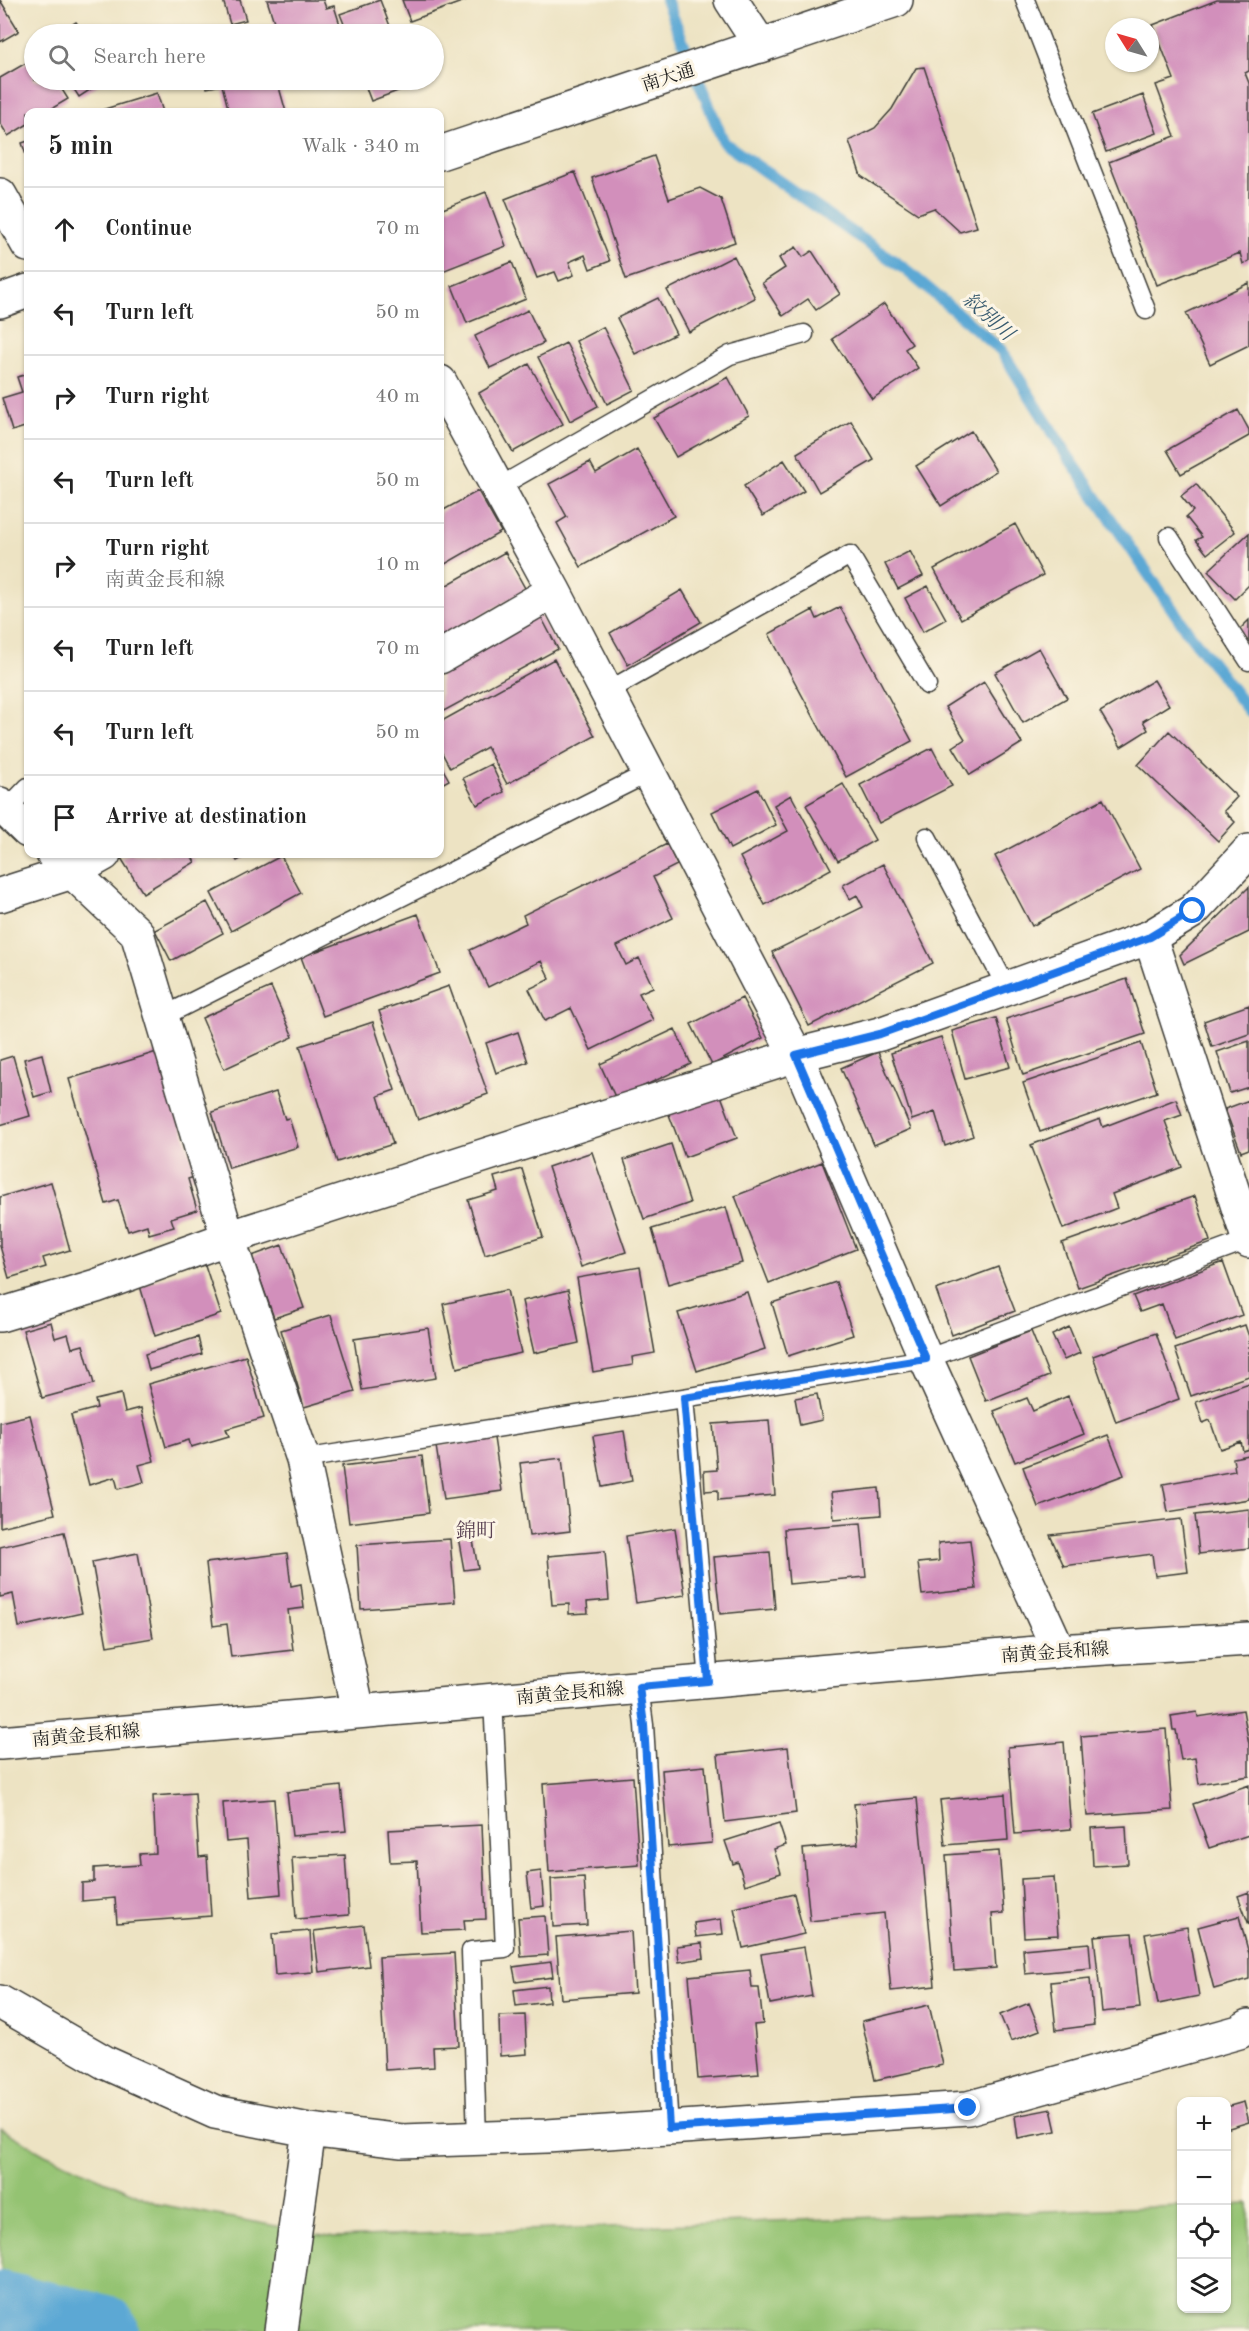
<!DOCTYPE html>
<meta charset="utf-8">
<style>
body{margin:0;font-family:"Old Standard TT","Noto Serif JP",serif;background:#f6f6f6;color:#222}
.controls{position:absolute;right:18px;bottom:18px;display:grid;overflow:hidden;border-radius:12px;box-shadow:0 2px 4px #0004}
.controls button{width:54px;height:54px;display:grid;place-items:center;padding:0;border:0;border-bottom:2px solid #e0e0e0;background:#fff;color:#222;font:30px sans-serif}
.compass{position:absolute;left:1105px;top:18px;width:54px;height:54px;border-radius:50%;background:#fff;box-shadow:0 2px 4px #0004;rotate:307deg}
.stop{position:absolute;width:18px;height:18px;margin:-14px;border:4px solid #1a73e8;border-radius:50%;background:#fff}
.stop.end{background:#1a73e8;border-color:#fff;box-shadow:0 2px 6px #0008}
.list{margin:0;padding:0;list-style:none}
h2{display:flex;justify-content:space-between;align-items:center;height:78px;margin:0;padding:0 24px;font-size:26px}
h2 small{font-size:20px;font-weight:400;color:#767676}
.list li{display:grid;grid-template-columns:39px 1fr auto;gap:18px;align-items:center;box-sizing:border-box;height:84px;padding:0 24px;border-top:2px solid #e0e0e0}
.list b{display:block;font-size:22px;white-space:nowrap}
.list p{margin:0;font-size:20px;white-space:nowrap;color:#767676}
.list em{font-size:20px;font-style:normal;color:#767676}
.icon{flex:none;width:33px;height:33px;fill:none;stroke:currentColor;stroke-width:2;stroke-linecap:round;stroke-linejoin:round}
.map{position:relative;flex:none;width:1249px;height:2331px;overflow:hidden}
.search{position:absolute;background:#fff;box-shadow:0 2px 4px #0004;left:24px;top:24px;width:420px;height:66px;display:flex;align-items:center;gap:15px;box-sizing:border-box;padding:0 21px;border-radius:33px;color:#767676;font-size:22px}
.panel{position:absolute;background:#fff;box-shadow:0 2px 4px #0004;left:24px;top:108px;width:420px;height:750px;border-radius:12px}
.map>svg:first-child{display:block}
.green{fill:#94c372;stroke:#587047;stroke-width:1.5}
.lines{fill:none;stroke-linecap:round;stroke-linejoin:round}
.stream{stroke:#5ba8d4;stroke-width:12}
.river{stroke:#5ba8d4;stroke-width:74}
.building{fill:#d28fbb}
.service-casing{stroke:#3b3a35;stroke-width:21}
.minor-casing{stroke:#3b3a35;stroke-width:36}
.tertiary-casing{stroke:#3b3a35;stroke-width:36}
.secondary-casing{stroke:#3b3a35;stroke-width:36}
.service{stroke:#fff;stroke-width:18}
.minor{stroke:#fff;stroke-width:33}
.tertiary{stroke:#fff;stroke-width:33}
.secondary{stroke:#fff;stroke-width:33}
.route{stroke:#1a73e8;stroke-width:8}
.labels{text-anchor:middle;stroke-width:6;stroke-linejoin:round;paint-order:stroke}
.street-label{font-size:18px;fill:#1c1c1c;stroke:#fcf5e5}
.water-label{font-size:20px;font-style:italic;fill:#385b6f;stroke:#fcf5e5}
.neighbourhood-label{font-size:20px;fill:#5c4454;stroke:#fcf5e5}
</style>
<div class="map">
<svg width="1249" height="2331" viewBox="0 0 1249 2331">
<rect width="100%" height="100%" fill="#fcf5e5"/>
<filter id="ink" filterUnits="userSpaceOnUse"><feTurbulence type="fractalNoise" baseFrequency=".0167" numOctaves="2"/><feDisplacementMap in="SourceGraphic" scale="12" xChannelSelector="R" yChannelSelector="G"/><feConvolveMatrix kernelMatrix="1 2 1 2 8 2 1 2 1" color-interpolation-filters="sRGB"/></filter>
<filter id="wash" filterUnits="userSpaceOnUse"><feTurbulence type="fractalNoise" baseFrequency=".008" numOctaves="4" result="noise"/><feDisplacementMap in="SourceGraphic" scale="24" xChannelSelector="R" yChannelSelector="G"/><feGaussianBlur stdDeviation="1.35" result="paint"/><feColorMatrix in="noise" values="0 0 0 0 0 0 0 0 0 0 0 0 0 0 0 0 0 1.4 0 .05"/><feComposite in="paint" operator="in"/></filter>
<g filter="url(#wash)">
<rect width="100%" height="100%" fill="#ede3c3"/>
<path class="green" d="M0 2128 45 2154 158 2204 335 2237 1181 2206 1182 2308H1226L1227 2205 1249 2204V2331H0Z"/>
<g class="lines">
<path class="stream" d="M666 0 724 143 905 269 1001 350 1067 455 1188 632 1249 711"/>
<path class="river" d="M0 2308 102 2331"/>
</g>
<g id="blocks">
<path class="building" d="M0 0 19 31 0 42Z
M223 0H240L246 20 230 24Z
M267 0H323L326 8 334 6 343 34H278Z
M380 0 393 34H348L340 14Z
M402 0H467L410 21Z
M1217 0H1249V71L1245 73 1249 83V261L1243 264 1240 253 1157 285 1109 162 1175 136 1156 85 1174 79 1153 25Z
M76 22 85 34H57Z
M31 60 34 66V80H56L68 99 46 112H28V124L8 136 0 123V78Z
M924 67 977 227 960 232 934 208 918 214 861 176 849 141 875 128 892 109 916 68Z
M68 80H105L79 97Z
M204 80H277L286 112H229L222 85 207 88Z
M363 80H409L411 86 371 101Z
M157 93 163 112H95Z
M1143 95 1157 133 1106 152 1092 114Z
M28 141V161L22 143Z
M654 156 669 199 700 188 721 199 735 242 626 279 592 178Z
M575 172 610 261 590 269 585 255 569 262 574 275 559 281 555 272 537 278 505 199Z
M486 192 506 246 440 272V210Z
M796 247 803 257 812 251 840 294 816 310 808 299 783 316 762 283 785 268 779 258Z
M734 256 755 298 689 332 667 290Z
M512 262 526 299 467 323 452 286Z
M1249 283V345L1210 364 1186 313Z
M658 298 676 334 635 354 617 318Z
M884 304 912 344 905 349 918 368 872 399 832 339Z
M528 310 544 343 490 368 475 336Z
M603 327 634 390 607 404 576 341Z
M566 343 598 406 570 421 538 357Z
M529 364 563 424 513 452 479 393Z
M28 374V426L12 431 2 398 22 392 17 377Z
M728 377 749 416 676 457 654 418Z
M1238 410 1249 430V436L1181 474 1167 450Z
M851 421 874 460 819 492 797 453Z
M971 431 996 471 941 506 916 466Z
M637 449 674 516 581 567 557 523 567 517 549 484 590 462 596 473Z
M784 460 804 491 763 516 744 486Z
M1196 484 1235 532 1207 554 1196 540 1202 537 1186 517 1193 511 1181 496Z
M478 491 501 532 440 567V512Z
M1015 524 1043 575 961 619 934 569Z
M1249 533V585L1235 599 1208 571Z
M910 551 923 576 898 589 885 564Z
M505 552 526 590 440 639V589Z
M928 586 946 619 923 632 905 598Z
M682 590 701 622 628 665 610 633Z
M840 607 912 741 846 777 769 634 813 610 817 619Z
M538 611 558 649 440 713V664Z
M1249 620V643L1238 631Z
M1039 648 1067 698 1023 723 995 673Z
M554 659 595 736 507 784 487 747 450 768 440 749V722Z
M1154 680 1169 705 1143 721 1148 730 1121 747 1100 712Z
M984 682 1022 743 970 775 953 747 965 739 945 707Z
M1169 731 1237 797 1224 811 1235 822 1218 841 1138 765Z
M932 748 952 786 879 823 860 785Z
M440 764 449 780 440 785Z
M491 764 504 792 477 805 463 778Z
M843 784 875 840 838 861 806 805Z
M758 789 776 825 730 849 712 812Z
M791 795 831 869 765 905 740 857 788 831 774 805Z
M1103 799 1140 869 1032 926 995 856Z
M667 844 677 865 653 877 673 918 617 946 626 965 639 958 653 987 639 993 653 1020 591 1050 571 1008 545 1021 529 989 550 979 541 961 488 987 470 950 526 923 523 915Z
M128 854H190L195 862 143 893 121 858Z
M233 854H250L237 861Z
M281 856 301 893 231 931 211 893Z
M883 864 933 963 809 1026 772 952 863 907 857 895 850 899 843 885Z
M1249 887V932L1184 964 1180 955Z
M207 902 223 933 171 961 155 930Z
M418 914 440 973 323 1016 301 957Z
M1127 979 1145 1034 1023 1075 1006 1019Z
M449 986 488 1094 418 1120 379 1011Z
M271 987 293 1037 224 1069 202 1018Z
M742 998 763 1038 712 1065 691 1024Z
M1249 1005V1034L1212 1047 1204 1021Z
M996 1018 1010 1067 965 1079 952 1031Z
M373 1022 395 1090 378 1096 393 1144 337 1162 300 1046Z
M675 1029 691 1064 616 1099 600 1064Z
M518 1032 528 1062 496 1073 486 1043Z
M941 1037 973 1136 945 1146 935 1112 912 1120 891 1053Z
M1249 1041V1087L1230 1093 1217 1052Z
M1141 1043 1157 1092 1040 1132 1023 1083Z
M160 1051 197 1176 188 1179 197 1210 171 1218 174 1227 149 1234 147 1225 128 1231 118 1200 106 1204 69 1079Z
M878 1052 911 1129 874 1145 841 1068Z
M42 1054 51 1092 34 1097 24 1059Z
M13 1056 30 1116 0 1125V1060Z
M276 1092 285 1119 289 1118 298 1147 229 1168 212 1112Z
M720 1093 737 1138 685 1157 668 1112Z
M1176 1099 1182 1115 1165 1121 1182 1167 1112 1194 1117 1208 1063 1229 1031 1145 1100 1119 1103 1127Z
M1249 1100V1149L1241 1152 1225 1109Z
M671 1144 690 1203 644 1219 624 1160Z
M592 1152 626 1252 581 1267 548 1167Z
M822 1162 856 1249 769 1283 735 1196Z
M522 1169 543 1237 485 1255 468 1200 498 1191 494 1177Z
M51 1182 70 1250 43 1258 46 1267 9 1278 0 1246V1197Z
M1195 1196 1210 1241 1078 1288 1062 1243Z
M726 1207 742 1263 668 1284 652 1229Z
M282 1245 304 1308 274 1318 252 1256Z
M1223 1262 1242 1315 1175 1340 1162 1304 1140 1312 1133 1296Z
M205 1265 221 1314 155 1336 140 1286Z
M640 1267 655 1353 632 1357 633 1365 593 1372 577 1278Z
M998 1267 1015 1311 952 1335 936 1290Z
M836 1282 853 1335 788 1356 772 1303Z
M507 1290 521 1353 457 1368 443 1304Z
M568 1290 579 1343 534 1353 522 1301Z
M747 1292 765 1349 697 1371 678 1313Z
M331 1315 355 1392 304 1407 281 1330Z
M51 1322 55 1338 68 1334 72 1348 83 1345 94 1384 42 1398 23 1330Z
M1245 1325 1249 1337V1376L1191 1396 1175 1349Z
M1069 1327 1080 1353 1064 1360 1052 1335Z
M428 1328 436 1378 362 1390 354 1339Z
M1031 1331 1049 1376 986 1401 968 1356Z
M1156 1333 1179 1399 1116 1422 1093 1356Z
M198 1337 202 1354 149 1370 145 1354Z
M246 1356 264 1418 226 1429 229 1436 191 1447 189 1440 166 1447 148 1384Z
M1249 1383V1449L1243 1451 1241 1442 1220 1449 1210 1420 1203 1423 1196 1402Z
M121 1394 125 1412 141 1408 154 1461 139 1465 144 1482 118 1489 115 1477 89 1485 71 1415 97 1408 95 1400Z
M817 1394 822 1420 800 1425 795 1398Z
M1068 1396 1084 1434 1015 1462 994 1411 1027 1398 1033 1411Z
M30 1415 55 1514 0 1527V1422Z
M769 1420 775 1495 718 1500V1490L705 1491 704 1471 717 1470 713 1424Z
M624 1431 632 1481 602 1487 593 1436Z
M1108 1435 1124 1475 1038 1507 1023 1467Z
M494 1438 502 1491 444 1499 436 1446Z
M1249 1455V1499L1168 1512 1163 1484 1235 1471 1233 1458Z
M422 1456 429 1513 349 1523 342 1466Z
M562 1458 570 1531 529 1536 520 1463Z
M879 1488 881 1515 834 1519 831 1493Z
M1249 1509V1548L1199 1554 1195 1515Z
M1181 1519 1188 1572 1155 1576 1152 1554 1064 1566 1050 1535Z
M861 1523 866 1577 789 1584 784 1529Z
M675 1528 685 1595 636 1603 626 1536Z
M64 1532 82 1613 19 1627 13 1594 0 1597V1547Z
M472 1535 478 1568 464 1570 458 1537Z
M450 1539 455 1602 361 1609 357 1545Z
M970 1540 976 1589 922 1595 918 1563 939 1561 938 1543Z
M605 1551 609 1600 587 1602 588 1613 569 1614V1604L552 1605 548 1556Z
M770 1552 775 1609 720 1614 714 1557Z
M138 1553 153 1638 107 1646 92 1562Z
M287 1553 291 1586 301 1584 304 1608 288 1610 293 1650 231 1657 227 1624 213 1626 206 1563Z
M1243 1710 1249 1744V1776L1199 1784 1195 1758 1181 1760 1176 1730H1173L1171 1716 1197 1712 1198 1717Z
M1166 1729 1172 1810 1087 1816 1081 1736Z
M1064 1742 1071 1829 1015 1834 1008 1747Z
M788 1747 796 1813 725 1822 718 1755Z
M705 1766 712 1843 668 1847 662 1770Z
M633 1777 639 1865 549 1872 543 1784Z
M1249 1785V1835L1209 1848 1193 1804Z
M341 1786 346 1831 292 1836 287 1792Z
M195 1793 199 1857 207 1856 211 1916 117 1923 115 1898 82 1901V1883L94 1882V1868L140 1865 139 1854 156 1853 153 1796Z
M1005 1794 1008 1840 945 1845 940 1800Z
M917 1798 935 1986 891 1991 884 1913 810 1921 803 1849 858 1844 854 1804Z
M274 1799 281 1894 251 1897 247 1840 226 1842 223 1803Z
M779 1824 786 1845 774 1849 781 1873 745 1885 738 1862 733 1864 725 1841Z
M482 1825 486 1919 464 1920 465 1930 421 1932 417 1861 390 1862 388 1830Z
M1126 1826 1128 1864 1093 1866 1091 1828Z
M999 1851 1004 1913 992 1914 996 1968 954 1971 946 1855Z
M345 1855 349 1915 296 1919 292 1858Z
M541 1871 544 1906 531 1908 527 1873Z
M584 1877 587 1925 553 1927 551 1879Z
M1054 1877 1058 1935 1024 1937 1021 1879Z
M1249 1892V1925L1238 1896Z
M794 1894 804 1934 743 1948 734 1908Z
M545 1916 548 1955 521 1957 518 1918Z
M1239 1916 1249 1954V1979L1214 1989 1198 1927Z
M721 1919 723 1934 696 1937 694 1923Z
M364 1925 369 1966 319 1972 314 1931Z
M1187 1927 1199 1996 1158 2004 1145 1934Z
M310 1931 313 1972 275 1975 272 1934Z
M631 1931 635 1993 561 1999 556 1937Z
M1132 1933 1140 2008 1102 2012 1094 1936Z
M702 1943 704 1958 679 1962 677 1946Z
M1089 1943 1091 1968 1025 1974 1023 1949Z
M804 1947 812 1996 770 2004 761 1954Z
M454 1953 459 2046 433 2047 434 2067 385 2070 379 1957Z
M551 1962 553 1977 516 1982 513 1967Z
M750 1970 752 1988H759L763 2024 754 2025 759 2074 698 2079 689 1976Z
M1090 1978 1094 2025 1056 2030 1051 1982Z
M548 1986 549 2002 516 2006 514 1990Z
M1029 2003 1040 2030 1011 2041 1000 2015Z
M929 2005 943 2065 875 2080 862 2021Z
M525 2015 527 2054 500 2056 499 2016Z
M1244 2102 1249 2122 1226 2129V2107Z
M1051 2109 1056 2131 1018 2138 1015 2116Z"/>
</g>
</g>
<g filter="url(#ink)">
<use href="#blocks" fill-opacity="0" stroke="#3b3a35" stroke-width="1.5"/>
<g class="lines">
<g class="service-casing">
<path id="service" d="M1025 0 1146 310
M497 488 730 355 804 334
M1169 537 1249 661
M606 692 850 555 927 685
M6 810 28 787
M927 837 1007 988
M162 1017 648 773
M684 1398 709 1681
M303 1459 926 1359 1248 1240
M639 1687 644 1725 669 2128
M477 2138 471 1951 505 1948 493 1699"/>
</g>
<g class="minor-casing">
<path id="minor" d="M731 0 761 46
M0 195 28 245
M440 382 554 591 796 1055 926 1359 1059 1651
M440 657 554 591
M0 804 28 831
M53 854 137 933 228 1238 303 1459 358 1711
M0 895 72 872 104 854
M1150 937 1249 1241
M0 1315 96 1286 228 1238 796 1055 880 1034 1150 937 1193 911 1249 851
M0 2002 106 2063 215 2112 309 2130 402 2141 547 2136 968 2108 1239 2032 1249 2026
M281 2331 309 2130"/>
</g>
<g class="tertiary-casing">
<path id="tertiary" d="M440 153 896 0
M0 301 28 291"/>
</g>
<g class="secondary-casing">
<path id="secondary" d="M0 1743 1059 1651 1249 1639"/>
</g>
<use href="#service" class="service"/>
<use href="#minor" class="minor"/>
<use href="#tertiary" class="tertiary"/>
<use href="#secondary" class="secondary"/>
</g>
</g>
<g class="lines" filter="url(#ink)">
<path class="route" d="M968 2108 669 2128 644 1725 639 1687 708 1681 684 1398 926 1359 796 1055 880 1034 1150 937 1193 911"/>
</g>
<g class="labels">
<g class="street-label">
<text transform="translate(668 77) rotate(-18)" y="6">南大通</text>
<text transform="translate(1055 1652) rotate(-4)" y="6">南黄金長和線</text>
<text transform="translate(570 1693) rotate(-5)" y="6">南黄金長和線</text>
<text transform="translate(86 1735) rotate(-5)" y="6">南黄金長和線</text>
</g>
<g class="water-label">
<text transform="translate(989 316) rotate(42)" y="7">紋別川</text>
</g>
<g class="neighbourhood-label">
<text x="476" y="1537">錦町</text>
</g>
</g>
</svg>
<div class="controls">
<button>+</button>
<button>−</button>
<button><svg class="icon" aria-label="locate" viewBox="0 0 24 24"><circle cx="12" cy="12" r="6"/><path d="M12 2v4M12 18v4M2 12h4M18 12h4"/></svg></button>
<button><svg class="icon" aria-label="layers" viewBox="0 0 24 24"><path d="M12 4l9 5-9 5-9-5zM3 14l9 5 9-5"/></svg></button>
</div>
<svg class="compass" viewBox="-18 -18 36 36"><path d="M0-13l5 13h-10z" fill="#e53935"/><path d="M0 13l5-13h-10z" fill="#767676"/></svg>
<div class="stop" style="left:1193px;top:911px"></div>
<div class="stop end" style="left:968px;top:2108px"></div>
<div class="search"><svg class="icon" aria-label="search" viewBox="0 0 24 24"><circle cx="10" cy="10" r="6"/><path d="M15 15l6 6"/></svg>Search here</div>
<section class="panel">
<h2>5 min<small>Walk · 340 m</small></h2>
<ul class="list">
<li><svg class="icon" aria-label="ahead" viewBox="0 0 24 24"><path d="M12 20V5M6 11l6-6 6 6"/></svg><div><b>Continue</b></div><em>70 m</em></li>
<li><svg class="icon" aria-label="left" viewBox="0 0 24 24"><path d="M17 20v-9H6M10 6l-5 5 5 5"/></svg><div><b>Turn left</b></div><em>50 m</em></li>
<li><svg class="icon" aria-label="right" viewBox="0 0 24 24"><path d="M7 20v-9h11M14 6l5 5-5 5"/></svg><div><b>Turn right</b></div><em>40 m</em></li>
<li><svg class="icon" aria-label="left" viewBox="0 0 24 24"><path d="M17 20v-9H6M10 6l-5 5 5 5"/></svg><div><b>Turn left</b></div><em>50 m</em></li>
<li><svg class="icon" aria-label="right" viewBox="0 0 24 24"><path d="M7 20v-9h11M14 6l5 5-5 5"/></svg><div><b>Turn right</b><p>南黄金長和線</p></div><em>10 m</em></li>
<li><svg class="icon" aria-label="left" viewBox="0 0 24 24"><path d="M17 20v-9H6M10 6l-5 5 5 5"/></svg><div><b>Turn left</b></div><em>70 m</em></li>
<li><svg class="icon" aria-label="left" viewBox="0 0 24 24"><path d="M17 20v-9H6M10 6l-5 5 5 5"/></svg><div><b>Turn left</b></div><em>50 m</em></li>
<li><svg class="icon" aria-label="arrive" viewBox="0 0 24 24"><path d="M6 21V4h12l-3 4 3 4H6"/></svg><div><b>Arrive at destination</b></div></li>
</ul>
</section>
</div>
